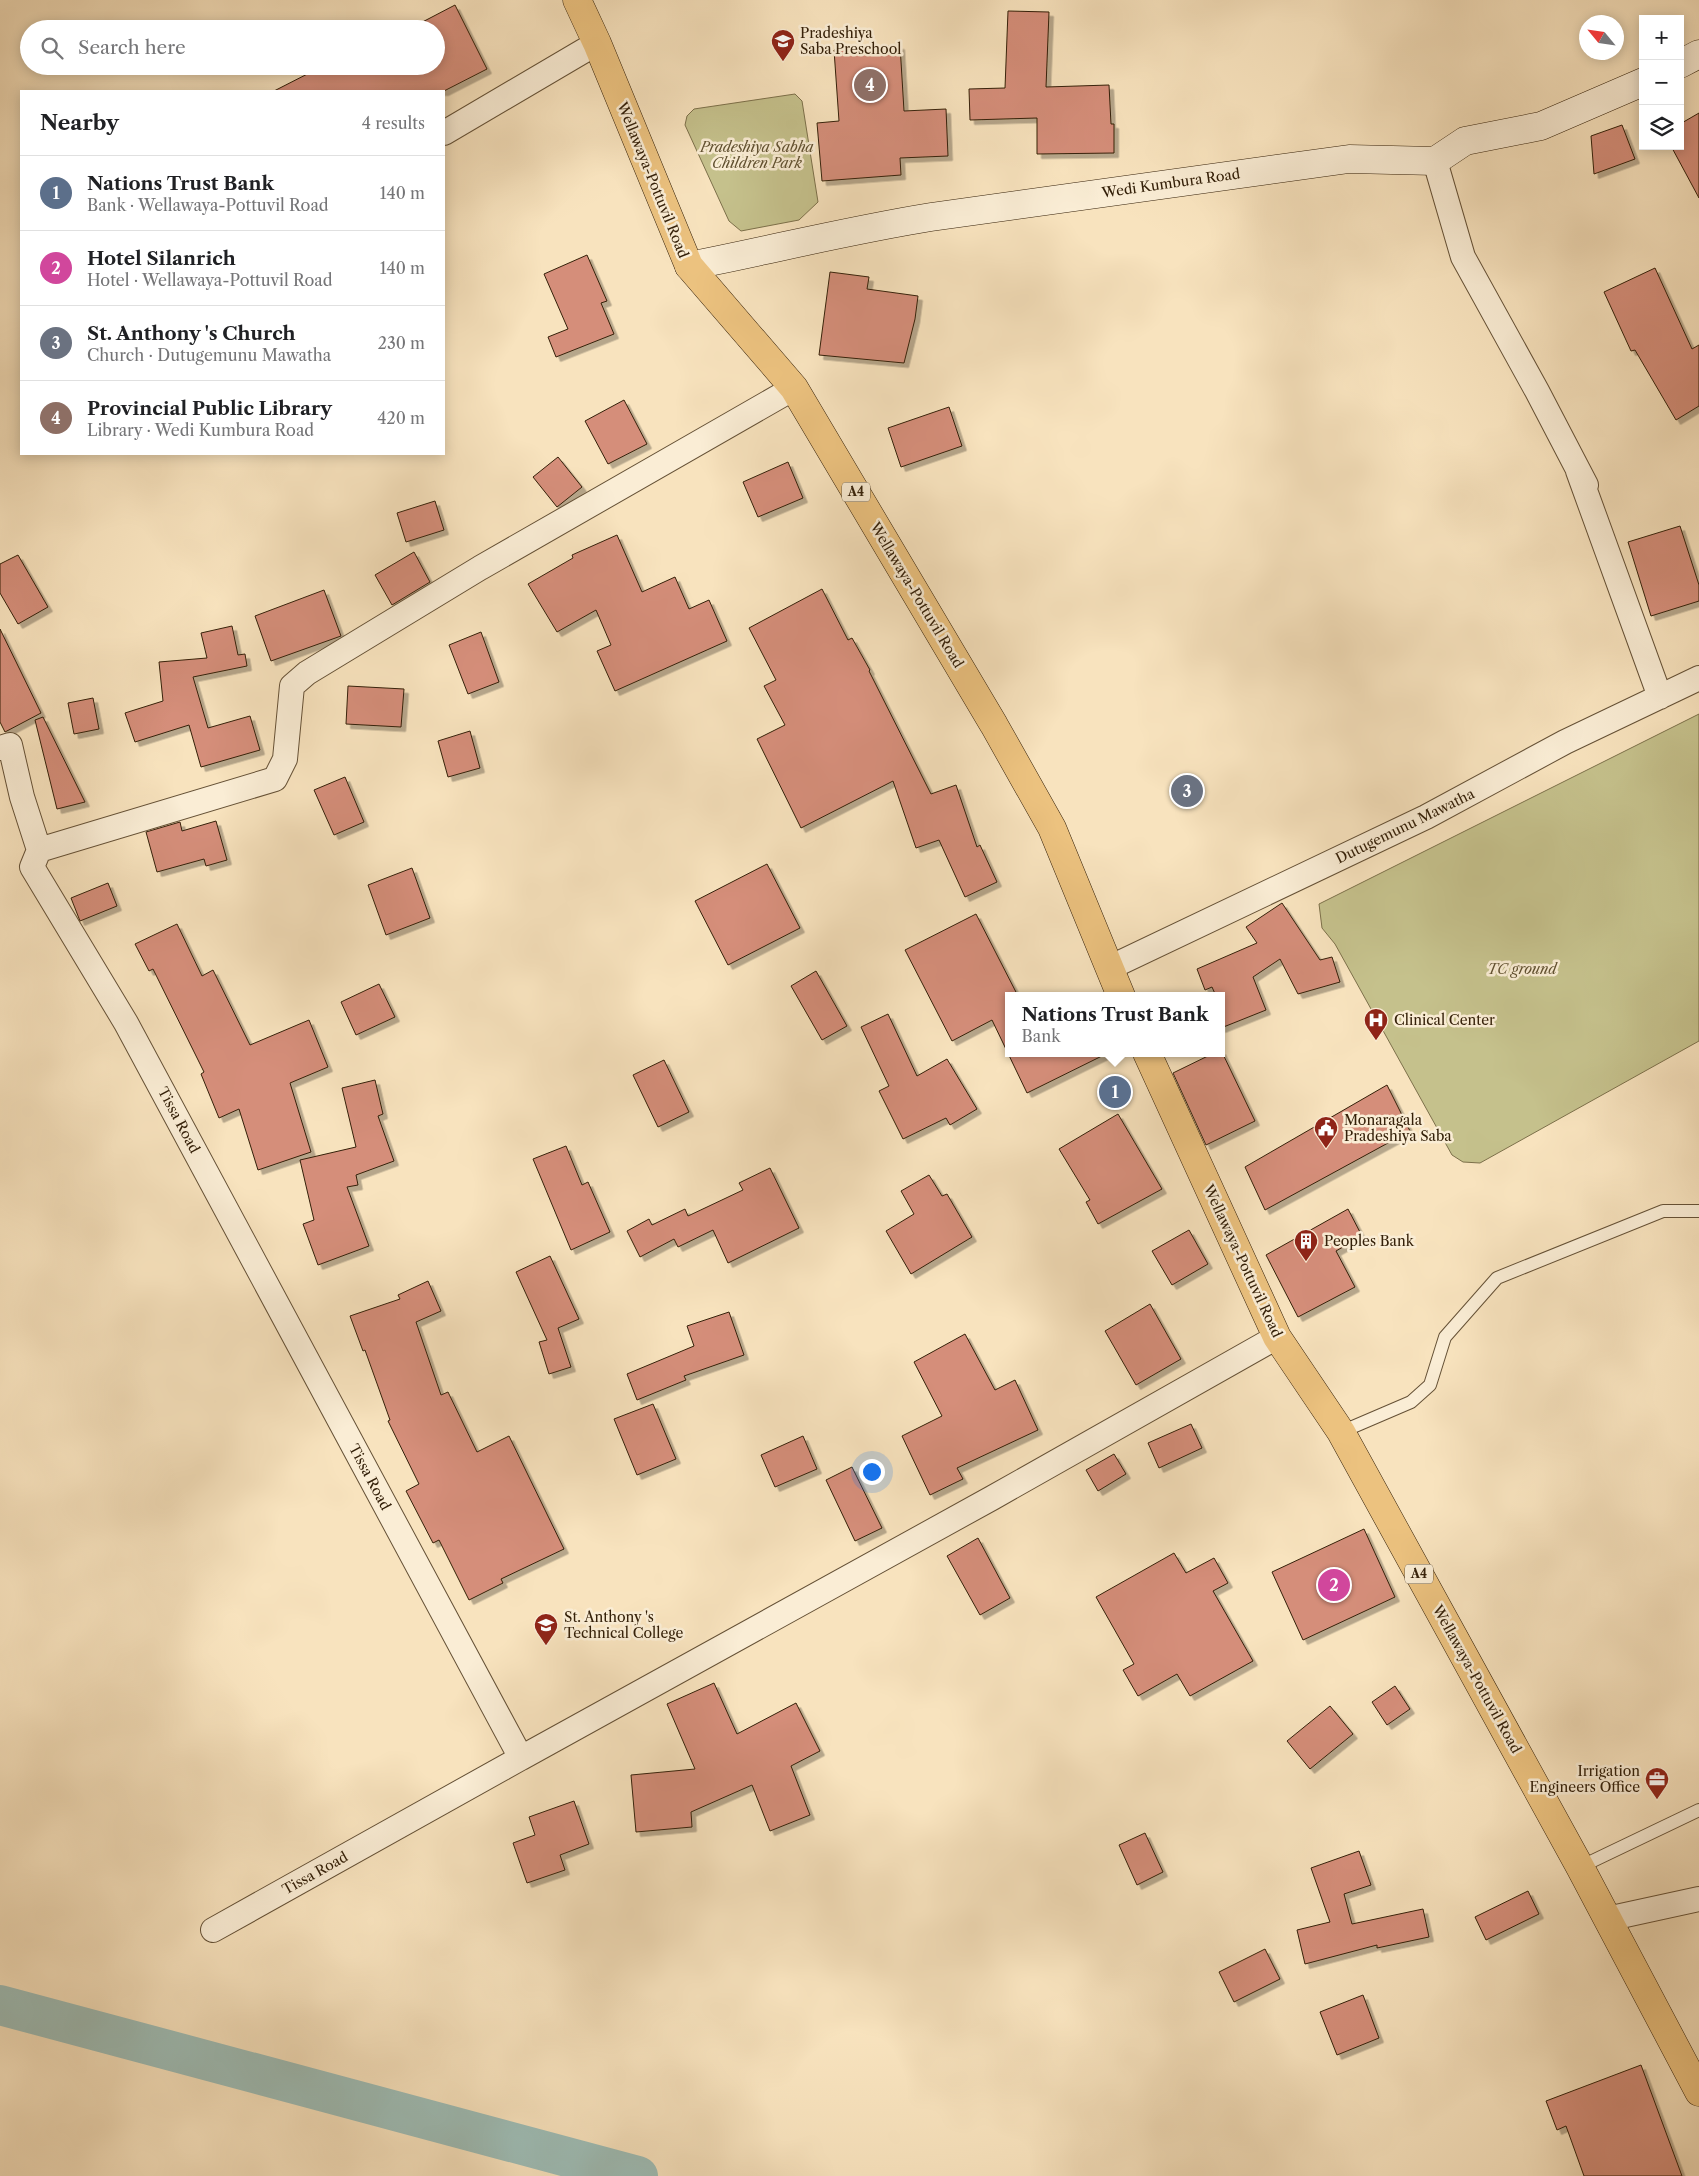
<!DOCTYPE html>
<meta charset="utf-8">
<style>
body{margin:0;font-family:"Libre Caslon Text",serif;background:#f6f6f6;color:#202124}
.controls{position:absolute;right:15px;top:15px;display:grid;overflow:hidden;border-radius:0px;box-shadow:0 2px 12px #0003}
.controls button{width:45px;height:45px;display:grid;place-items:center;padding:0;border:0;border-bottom:1px solid #e0e0e0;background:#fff;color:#202124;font:25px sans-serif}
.compass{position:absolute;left:1579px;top:15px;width:45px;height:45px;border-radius:50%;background:#fff;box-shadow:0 2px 12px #0003;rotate:299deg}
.you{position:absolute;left:871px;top:1471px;width:18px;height:18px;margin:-12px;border:4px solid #fff;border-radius:50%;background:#1a73e8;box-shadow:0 0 0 8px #1a73e833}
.badge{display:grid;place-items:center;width:32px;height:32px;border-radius:50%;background:#8f2418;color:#fff;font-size:16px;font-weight:700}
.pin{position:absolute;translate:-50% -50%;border:2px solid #fff;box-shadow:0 1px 5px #0006}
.popup{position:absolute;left:1005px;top:992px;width:220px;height:65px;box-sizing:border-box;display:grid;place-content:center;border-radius:0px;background:#fff;filter:drop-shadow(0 1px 4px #0005);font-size:16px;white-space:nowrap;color:#757577}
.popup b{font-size:19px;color:#202124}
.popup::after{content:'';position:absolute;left:50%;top:100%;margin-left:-10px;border:10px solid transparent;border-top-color:#fff}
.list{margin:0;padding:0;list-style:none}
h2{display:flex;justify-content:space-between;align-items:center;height:65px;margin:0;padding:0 20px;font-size:21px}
h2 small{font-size:16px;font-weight:400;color:#757577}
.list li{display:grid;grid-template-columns:32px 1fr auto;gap:15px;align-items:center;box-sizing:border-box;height:75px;padding:0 20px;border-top:1px solid #e0e0e0}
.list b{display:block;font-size:19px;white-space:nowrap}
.list p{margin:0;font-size:16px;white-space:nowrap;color:#757577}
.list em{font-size:16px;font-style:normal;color:#757577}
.icon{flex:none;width:28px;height:28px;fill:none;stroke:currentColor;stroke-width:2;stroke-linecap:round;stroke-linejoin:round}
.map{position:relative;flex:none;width:1699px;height:2176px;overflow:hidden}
.search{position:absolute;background:#fff;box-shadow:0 2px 12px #0003;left:20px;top:20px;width:425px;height:55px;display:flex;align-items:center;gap:12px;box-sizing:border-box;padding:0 18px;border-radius:28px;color:#757577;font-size:19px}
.panel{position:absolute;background:#fff;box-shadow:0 2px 12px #0003;left:20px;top:90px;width:425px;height:365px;border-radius:0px}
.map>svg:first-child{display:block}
.green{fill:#c5c18c;stroke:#7c704a}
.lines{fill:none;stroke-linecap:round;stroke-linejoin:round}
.river{stroke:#9ebdb6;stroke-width:40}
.building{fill:#d58e7a;stroke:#342009;filter:url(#shadow)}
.lane-casing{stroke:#655136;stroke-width:14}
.street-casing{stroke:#655136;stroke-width:26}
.secondary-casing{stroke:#342009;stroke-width:29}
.highway-casing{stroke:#342009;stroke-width:29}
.lane{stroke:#faedd5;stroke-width:12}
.street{stroke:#faedd5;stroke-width:24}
.secondary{stroke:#faedd5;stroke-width:28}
.highway{stroke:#ecc27f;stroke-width:28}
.labels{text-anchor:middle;stroke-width:5;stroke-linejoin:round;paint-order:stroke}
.shield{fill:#faedd5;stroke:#6f5e46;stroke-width:1}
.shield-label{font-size:12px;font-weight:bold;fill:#342009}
.poi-label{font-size:14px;fill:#342009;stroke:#faedd5;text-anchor:start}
.park-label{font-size:14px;font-style:italic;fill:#605030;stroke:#faedd5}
.street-label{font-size:14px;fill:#342009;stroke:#faedd5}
</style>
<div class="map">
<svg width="1699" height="2176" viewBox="0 0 1699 2176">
<defs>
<filter id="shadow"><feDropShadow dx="4.5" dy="4.5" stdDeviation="0" flood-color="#0004"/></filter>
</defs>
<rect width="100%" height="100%" fill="#f8e3be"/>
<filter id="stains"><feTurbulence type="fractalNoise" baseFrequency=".004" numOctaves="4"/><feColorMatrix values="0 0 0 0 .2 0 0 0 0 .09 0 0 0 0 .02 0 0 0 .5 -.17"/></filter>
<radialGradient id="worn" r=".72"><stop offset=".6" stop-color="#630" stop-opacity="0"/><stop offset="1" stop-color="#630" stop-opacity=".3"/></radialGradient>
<path class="green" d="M795 94 802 101 818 202 799 220 741 231 729 221 685 125 687 116 694 109Z
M1699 714V1041L1480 1163 1463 1162 1452 1155 1335 944 1322 928 1319 904Z"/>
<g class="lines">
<path class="river" d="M0 2005 638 2176"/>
</g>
<path class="building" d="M455 5 487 69 444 91H274L323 66H436V29H409Z
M1008 11 1049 12 1046 87 1109 85 1111 124H1114V153L1037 154V118L970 120 969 89 1005 88Z
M900 45 904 111 946 109 948 156 900 158 901 175 822 181 817 123 839 121 834 50Z
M1699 113V198L1671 146H1680V124Z
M1622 125 1635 159 1594 174 1591 136Z
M587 255 607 301 601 303 614 334 556 357 548 337 568 329 544 274Z
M1655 268 1692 349 1699 345V406L1676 420 1635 350 1631 351 1604 292Z
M830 272 869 277 867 289 918 296 915 319 904 363 819 355Z
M624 400 647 444 608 464 585 421Z
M949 407 962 446 901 467 888 428Z
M558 457 582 487 557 507 533 477Z
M788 462 803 498 758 517 743 482Z
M435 501 444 530 406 542 397 513Z
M1680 526 1699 585V601L1651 616 1628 542Z
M617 535 642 592 675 577 689 609 709 600 727 641 615 691 597 651 611 645 596 610 557 632 528 584 573 558 572 555Z
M414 552 430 582 392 605 375 575Z
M18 555 48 607 18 624 0 593V564Z
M822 589 848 640 852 638 870 670 869 671 931 794 956 785 977 847 980 845 997 882 965 897 939 840 916 848 893 781 801 828 757 739 785 725 764 686 776 680 749 628Z
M324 590 341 636 271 661 255 616Z
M232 626 238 655 245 654 247 666 193 677 208 728 250 716 260 750 201 767 189 725 135 742 125 713 163 701 159 662 207 658 201 633Z
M0 629 41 713 5 732 0 722Z
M481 632 499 682 468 694 449 645Z
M348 686 404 689 401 727 346 724Z
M93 698 99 729 74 734 68 703Z
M43 717 85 802 57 809 35 720Z
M470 731 480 768 448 777 438 741Z
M345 777 364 822 334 835 314 790Z
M216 821 227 860 206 866 204 859 157 872 146 832 180 822 182 831Z
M767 864 800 928 728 965 695 901Z
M412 868 430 918 386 935 368 885Z
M108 883 117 906 80 921 71 898Z
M1282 903 1320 960 1332 957 1340 982 1298 994 1280 959 1253 977 1266 1010 1221 1028V996H1216L1212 987 1205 990 1197 969 1257 943 1246 927Z
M976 914 1018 996H1009V1053H1108L1027 1093 992 1020 952 1041 905 950Z
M177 924 202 976 213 970 250 1045 309 1020 328 1067 290 1083 311 1152 258 1170 239 1109 219 1118 201 1074 204 1072 153 969 149 971 135 944Z
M816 971 847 1026 822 1040 791 986Z
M379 984 395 1017 356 1035 341 1002Z
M888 1014 917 1076 947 1059 977 1109 950 1125 946 1118 903 1139 879 1091 889 1086 861 1027Z
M1221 1050 1255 1121 1206 1145 1173 1073 1214 1053H1221Z
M664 1060 689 1112 658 1127 633 1075Z
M375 1080 383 1114 378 1116 394 1161 356 1175 358 1185 347 1187 369 1246 318 1265 303 1224 314 1220 300 1160 356 1147 342 1088Z
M1387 1085 1410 1131 1265 1210 1245 1167Z
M1118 1114 1162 1189 1098 1224 1086 1202 1090 1200 1059 1149Z
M566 1146 582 1185 588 1182 610 1232 571 1250 533 1159Z
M770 1168 799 1228 728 1263 713 1230 678 1247 674 1239 640 1257 627 1231 649 1219 652 1225 685 1209 688 1216 743 1190 739 1183Z
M929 1175 942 1196 947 1194 972 1237 911 1274 886 1231 914 1214 901 1191Z
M1348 1209 1362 1236 1336 1251 1355 1287 1298 1317 1266 1255Z
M1189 1230 1208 1264 1172 1285 1152 1251Z
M550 1256 579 1319 558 1328 571 1367 549 1374 539 1342 547 1340 516 1272Z
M428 1281 441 1311 416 1322 441 1395 448 1392 477 1452 509 1436 564 1549 501 1579 503 1583 469 1600 439 1540 433 1543 406 1491 419 1484 388 1421 390 1420 365 1350 363 1351 350 1316 400 1299 398 1295Z
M1150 1304 1181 1359 1136 1385 1105 1331Z
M729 1312 744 1355 684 1376 686 1380 637 1400 627 1374 694 1346 687 1326Z
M965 1334 995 1390 1015 1380 1038 1430 957 1468 963 1479 930 1495 902 1436 942 1416 914 1362Z
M653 1404 676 1459 637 1475 614 1419Z
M1191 1424 1202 1448 1159 1468 1148 1443Z
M803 1436 817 1469 775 1487 761 1455Z
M1114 1454 1126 1474 1098 1491 1086 1470Z
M852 1467 882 1528 855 1541 826 1480Z
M1364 1529 1395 1597 1303 1640 1272 1572Z
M978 1538 1010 1598 980 1615 947 1556Z
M1174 1553 1186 1573 1214 1558 1228 1583 1213 1591 1253 1661 1190 1696 1177 1674 1138 1696 1123 1670 1134 1664 1096 1597Z
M714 1683 737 1734 796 1703 820 1751 791 1766 810 1815 770 1831 752 1785 691 1812 692 1827 636 1832 631 1775 695 1769 667 1704Z
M1395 1686 1410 1709 1387 1725 1372 1702Z
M1330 1706 1353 1734 1310 1769 1287 1741Z
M574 1801 589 1844 560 1855 565 1870 527 1883 513 1843 535 1835 529 1817Z
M1145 1833 1163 1872 1137 1885 1119 1845Z
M1359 1851 1371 1885 1344 1894 1352 1924 1423 1909 1429 1937 1377 1948V1945L1305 1964 1297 1930 1330 1922 1311 1868Z
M1528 1891 1539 1914 1486 1940 1475 1917Z
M1265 1949 1280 1979 1234 2002 1219 1972Z
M1363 1995 1379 2038 1337 2055 1320 2012Z
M1641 2065 1682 2176H1584L1566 2126 1557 2130 1546 2101Z"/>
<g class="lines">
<g class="lane-casing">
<path id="lane" d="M1341 1432 1411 1402 1430 1385 1445 1337 1497 1278 1663 1211H1699
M1580 1867 1699 1810"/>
</g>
<g class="street-casing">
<path id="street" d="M444 133 597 43
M1435 161 1463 257 1537 391 1586 485
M1578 471 1660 697
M0 748 10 745 22 797 39 850
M1109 968 1426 817 1565 742 1699 678
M521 1758 992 1498 1277 1337
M1607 1919 1699 1899
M213 1930 521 1758 126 1023 32 867 39 850 275 779 285 759 292 686 307 673 480 568 794 388"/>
</g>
<g class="secondary-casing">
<path id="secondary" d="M1680 64 1699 54
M689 266C770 250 850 230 931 217L1349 159 1435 161 1465 141 1541 126 1643 82"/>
</g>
<g class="highway-casing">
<path id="highway" d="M577 0 597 43 689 266 794 388 994 725 1052 828 1121 996
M1147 1053 1277 1337 1341 1432 1580 1867 1699 2092"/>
</g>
<use href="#lane" class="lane"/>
<use href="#street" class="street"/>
<use href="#secondary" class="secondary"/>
<use href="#highway" class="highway"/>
</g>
<defs>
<g id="school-pin" transform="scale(1.25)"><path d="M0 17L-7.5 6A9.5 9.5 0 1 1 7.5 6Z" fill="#8f2418" stroke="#faedd5"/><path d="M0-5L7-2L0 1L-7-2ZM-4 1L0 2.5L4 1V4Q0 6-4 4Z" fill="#fff"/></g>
<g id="hospital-pin" transform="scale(1.25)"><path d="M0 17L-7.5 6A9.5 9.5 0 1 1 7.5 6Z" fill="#8f2418" stroke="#faedd5"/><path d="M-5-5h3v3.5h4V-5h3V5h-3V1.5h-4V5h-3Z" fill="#fff"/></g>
<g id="civic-pin" transform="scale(1.25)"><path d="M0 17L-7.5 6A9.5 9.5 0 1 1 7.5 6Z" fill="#8f2418" stroke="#faedd5"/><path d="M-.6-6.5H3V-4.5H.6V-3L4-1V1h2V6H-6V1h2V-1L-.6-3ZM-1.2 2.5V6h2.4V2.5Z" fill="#fff"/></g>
<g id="building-pin" transform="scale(1.25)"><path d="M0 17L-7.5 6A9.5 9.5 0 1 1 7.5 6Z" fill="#8f2418" stroke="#faedd5"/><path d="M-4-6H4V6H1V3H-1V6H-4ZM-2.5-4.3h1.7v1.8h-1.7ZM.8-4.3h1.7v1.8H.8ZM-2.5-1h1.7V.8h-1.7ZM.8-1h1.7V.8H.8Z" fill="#fff"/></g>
<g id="university-pin" transform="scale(1.25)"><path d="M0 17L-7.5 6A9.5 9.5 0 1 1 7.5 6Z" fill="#8f2418" stroke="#faedd5"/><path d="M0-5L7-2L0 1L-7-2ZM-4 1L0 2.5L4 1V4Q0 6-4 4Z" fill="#fff"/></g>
<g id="office-pin" transform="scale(1.25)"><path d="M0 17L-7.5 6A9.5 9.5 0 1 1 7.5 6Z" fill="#8f2418" stroke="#faedd5"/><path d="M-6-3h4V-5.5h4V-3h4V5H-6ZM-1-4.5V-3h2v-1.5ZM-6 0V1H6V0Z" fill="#fff"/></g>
</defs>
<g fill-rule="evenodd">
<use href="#school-pin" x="783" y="41"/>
<use href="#hospital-pin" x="1376" y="1020"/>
<use href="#civic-pin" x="1326" y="1128"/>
<use href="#building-pin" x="1306" y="1241"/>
<use href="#university-pin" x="546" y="1625"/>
<use href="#office-pin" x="1657" y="1779"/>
</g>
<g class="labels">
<g class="shield">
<rect x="842" y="482.5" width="28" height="19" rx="4"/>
<rect x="1405" y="1564.5" width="28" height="19" rx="4"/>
</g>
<g class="shield-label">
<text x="856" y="496">A4</text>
<text x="1419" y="1578">A4</text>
</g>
<g class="poi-label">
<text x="800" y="38">Pradeshiya<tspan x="800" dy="16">Saba Preschool</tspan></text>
<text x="1394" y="1025">Clinical Center</text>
<text x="1344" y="1125">Monaragala<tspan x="1344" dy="16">Pradeshiya Saba</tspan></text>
<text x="1324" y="1246">Peoples Bank</text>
<text x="564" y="1622">St. Anthony 's<tspan x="564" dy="16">Technical College</tspan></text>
<text x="1640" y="1776" text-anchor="end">Irrigation<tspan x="1640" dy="16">Engineers Office</tspan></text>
</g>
<g class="park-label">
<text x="757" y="152">Pradeshiya Sabha<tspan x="757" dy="16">Children Park</tspan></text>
<text x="1522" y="974">TC ground</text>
</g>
<g class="street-label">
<text transform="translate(653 180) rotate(68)" y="5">Wellawaya-Pottuvil Road</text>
<text transform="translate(1171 183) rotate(-8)" y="5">Wedi Kumbura Road</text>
<text transform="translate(917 595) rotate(59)" y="5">Wellawaya-Pottuvil Road</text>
<text transform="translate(1405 826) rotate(-26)" y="5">Dutugemunu Mawatha</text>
<text transform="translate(179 1120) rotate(62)" y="5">Tissa Road</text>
<text transform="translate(1243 1261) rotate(65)" y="5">Wellawaya-Pottuvil Road</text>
<text transform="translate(370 1477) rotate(62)" y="5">Tissa Road</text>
<text transform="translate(1477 1679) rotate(61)" y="5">Wellawaya-Pottuvil Road</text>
<text transform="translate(315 1873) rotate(-29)" y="5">Tissa Road</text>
</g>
</g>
<rect width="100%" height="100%" filter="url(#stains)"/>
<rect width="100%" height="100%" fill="url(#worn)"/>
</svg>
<div class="controls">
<button>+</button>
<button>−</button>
<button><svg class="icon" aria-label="layers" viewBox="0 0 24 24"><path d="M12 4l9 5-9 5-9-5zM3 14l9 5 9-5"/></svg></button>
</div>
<svg class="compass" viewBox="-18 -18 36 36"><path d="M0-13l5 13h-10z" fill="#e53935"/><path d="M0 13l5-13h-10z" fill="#757577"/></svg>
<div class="you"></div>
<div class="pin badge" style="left:1115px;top:1092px;background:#5c6f8a">1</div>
<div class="popup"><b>Nations Trust Bank</b>Bank</div>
<div class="pin badge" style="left:1334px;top:1585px;background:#d1479c">2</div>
<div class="pin badge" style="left:1187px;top:791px;background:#6b7280">3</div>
<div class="pin badge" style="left:870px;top:85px;background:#8d6e63">4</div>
<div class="search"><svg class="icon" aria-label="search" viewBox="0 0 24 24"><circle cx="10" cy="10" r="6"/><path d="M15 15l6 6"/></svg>Search here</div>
<section class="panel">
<h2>Nearby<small>4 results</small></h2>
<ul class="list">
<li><span class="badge" style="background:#5c6f8a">1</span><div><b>Nations Trust Bank</b><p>Bank · Wellawaya-Pottuvil Road</p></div><em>140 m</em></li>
<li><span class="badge" style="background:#d1479c">2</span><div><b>Hotel Silanrich</b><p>Hotel · Wellawaya-Pottuvil Road</p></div><em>140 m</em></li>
<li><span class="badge" style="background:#6b7280">3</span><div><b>St. Anthony 's Church</b><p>Church · Dutugemunu Mawatha</p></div><em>230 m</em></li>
<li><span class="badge" style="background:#8d6e63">4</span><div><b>Provincial Public Library</b><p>Library · Wedi Kumbura Road</p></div><em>420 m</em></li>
</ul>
</section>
</div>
